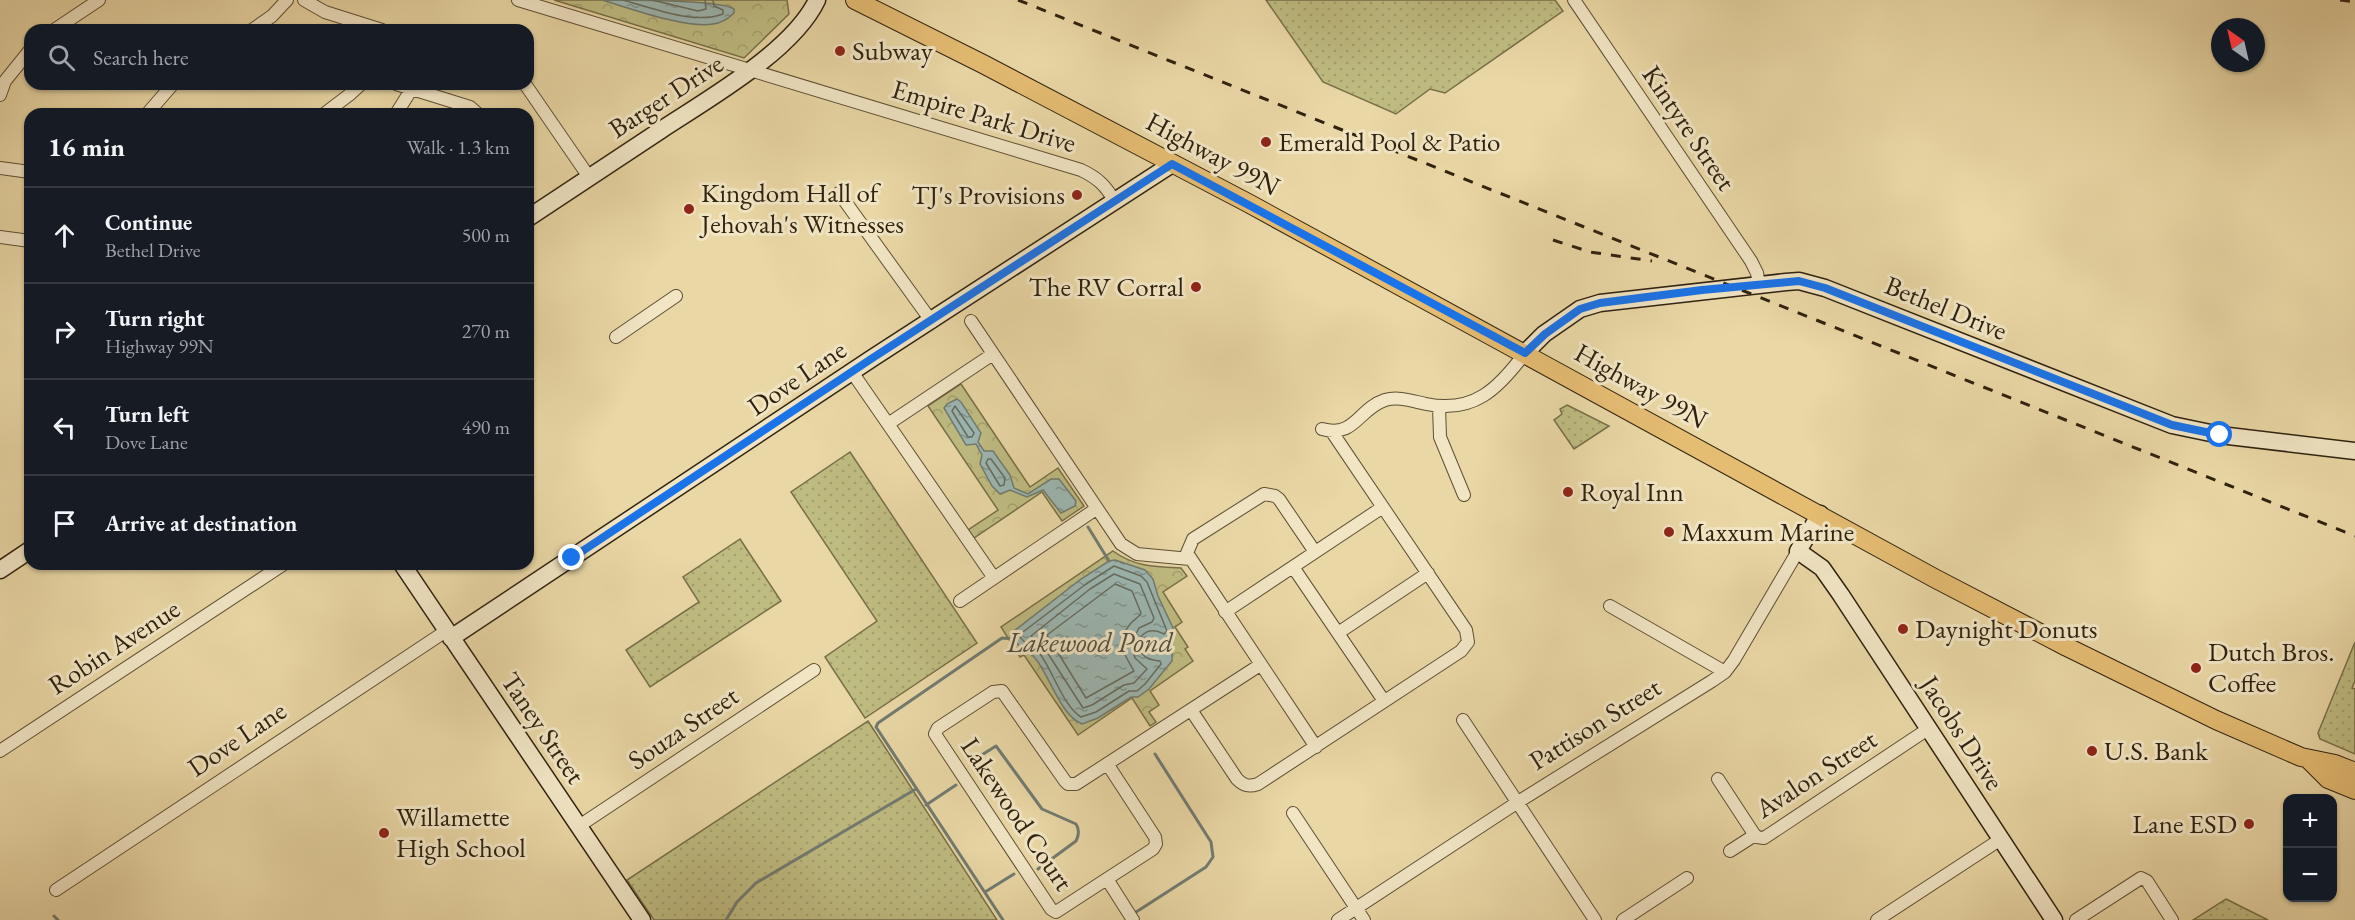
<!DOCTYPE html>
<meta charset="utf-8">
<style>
body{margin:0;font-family:"EB Garamond",serif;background:#20242c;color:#f1f3f6}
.controls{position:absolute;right:18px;bottom:18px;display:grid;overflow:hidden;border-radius:12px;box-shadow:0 2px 4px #0004}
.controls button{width:54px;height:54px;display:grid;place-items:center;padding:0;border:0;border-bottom:2px solid #363941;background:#171b24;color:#f1f3f6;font:30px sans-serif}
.compass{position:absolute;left:2211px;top:18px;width:54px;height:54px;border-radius:50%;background:#171b24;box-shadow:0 2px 4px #0004;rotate:326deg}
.stop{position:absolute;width:18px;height:18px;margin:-14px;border:4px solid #1a73e8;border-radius:50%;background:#fff}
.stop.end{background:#1a73e8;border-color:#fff;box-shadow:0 2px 6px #0008}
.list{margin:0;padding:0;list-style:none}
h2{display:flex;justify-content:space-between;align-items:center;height:78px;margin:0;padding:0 24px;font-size:26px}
h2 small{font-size:20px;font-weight:400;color:#9ea1a6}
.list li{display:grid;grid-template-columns:39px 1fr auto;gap:18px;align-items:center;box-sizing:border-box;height:96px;padding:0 24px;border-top:2px solid #363941}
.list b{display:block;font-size:22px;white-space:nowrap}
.list p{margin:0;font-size:20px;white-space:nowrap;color:#9ea1a6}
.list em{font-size:20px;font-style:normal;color:#9ea1a6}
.icon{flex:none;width:33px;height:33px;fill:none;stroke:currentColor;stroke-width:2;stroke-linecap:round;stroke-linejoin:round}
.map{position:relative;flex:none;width:2355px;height:920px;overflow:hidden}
.search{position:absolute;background:#171b24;box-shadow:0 2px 4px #0004;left:24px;top:24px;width:510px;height:66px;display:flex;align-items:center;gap:15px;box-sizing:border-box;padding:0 21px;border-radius:18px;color:#9ea1a6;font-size:22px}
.panel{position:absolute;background:#171b24;box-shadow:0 2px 4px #0004;left:24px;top:108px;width:510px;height:462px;border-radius:18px}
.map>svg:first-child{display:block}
.grass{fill:url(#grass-dots);stroke:#786f48;stroke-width:1.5}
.forest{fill:url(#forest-crowns);stroke:#786f48;stroke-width:1.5}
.water{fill:url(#water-ripples);stroke:#717b71;stroke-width:1.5}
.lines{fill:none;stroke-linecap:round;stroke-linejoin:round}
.shore{stroke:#666c60;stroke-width:1.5}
.stream{stroke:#717b71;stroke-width:3}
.street-casing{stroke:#5e4f34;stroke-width:14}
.secondary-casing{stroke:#30220f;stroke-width:19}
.primary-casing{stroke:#30220f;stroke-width:20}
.street{stroke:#f1e5c4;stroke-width:12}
.secondary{stroke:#f1e5c4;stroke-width:16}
.primary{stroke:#e4bc72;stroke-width:18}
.rail{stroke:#30220f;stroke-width:3;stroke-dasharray:10 10;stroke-linecap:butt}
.route{stroke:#1a73e8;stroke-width:8}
.poi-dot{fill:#8f2418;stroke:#f1e5c4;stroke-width:2}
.labels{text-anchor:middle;stroke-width:6;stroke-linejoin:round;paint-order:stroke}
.poi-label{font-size:27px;fill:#30220f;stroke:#f1e5c4;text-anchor:start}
.street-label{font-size:27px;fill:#30220f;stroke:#f1e5c4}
.water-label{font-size:28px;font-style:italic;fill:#504f40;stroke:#f1e5c4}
</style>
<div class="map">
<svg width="2355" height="920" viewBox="0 0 2355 920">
<defs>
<pattern id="grass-dots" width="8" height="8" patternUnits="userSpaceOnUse" patternTransform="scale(1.5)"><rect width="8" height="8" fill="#bfbc81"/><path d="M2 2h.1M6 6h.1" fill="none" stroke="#a4a16e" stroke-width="1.8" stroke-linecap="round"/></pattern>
<pattern id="forest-crowns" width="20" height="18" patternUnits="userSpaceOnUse" patternTransform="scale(1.5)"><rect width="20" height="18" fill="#bfbc81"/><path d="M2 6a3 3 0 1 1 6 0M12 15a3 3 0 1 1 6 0" fill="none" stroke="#a4a16e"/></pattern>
<pattern id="water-ripples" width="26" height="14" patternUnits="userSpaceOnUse" patternTransform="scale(1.5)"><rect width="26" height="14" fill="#9cb7b2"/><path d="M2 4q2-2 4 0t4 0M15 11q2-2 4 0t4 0" fill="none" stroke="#80948f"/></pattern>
</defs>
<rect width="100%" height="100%" fill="#e9d7a5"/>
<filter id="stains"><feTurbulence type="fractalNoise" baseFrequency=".00333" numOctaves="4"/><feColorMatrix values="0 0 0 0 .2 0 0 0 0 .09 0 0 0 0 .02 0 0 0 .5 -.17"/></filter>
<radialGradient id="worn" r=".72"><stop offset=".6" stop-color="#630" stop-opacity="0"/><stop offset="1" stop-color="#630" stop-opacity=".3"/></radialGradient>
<path class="grass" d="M1266 0H1555L1563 11 1445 93 1430 89 1396 114 1323 82Z
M1567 405 1609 426 1574 449 1554 420 1562 414 1560 409Z
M850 452 977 643 865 718 825 657 877 621 791 492Z
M740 539 781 601 650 687 626 650 699 602 683 577Z
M2355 642V681L2352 688 2355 689V754L2320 739 2318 733Z
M868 721 997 920H654L627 880Z
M2226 899 2268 920H2193Z"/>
<path class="forest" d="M554 0H787L789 14 744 58Z
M961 384 1030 487 1058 468 1084 506 1062 521 1042 492 974 538 968 530 998 510 928 406Z
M1113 551C1135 567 1155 567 1181 568L1187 576 1163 592 1182 622 1175 627 1188 647 1185 649 1193 661 1150 691 1159 705 1149 712 1156 722 1150 726 1132 698 1078 735 1024 655 1020 657 1001 627Z"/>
<path class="water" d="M602 0C625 0 722 0 734 9V13C728 19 722 23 713 24 687 29 629 8 602 0Z
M957 399 961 402 981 433 978 442 984 451H993L1010 475 1014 488 1028 494 1051 479H1059L1076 501 1075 506 1061 513 1043 490 1027 497 1010 490 1000 494 992 486 980 464 982 455 976 444 966 445 944 408 947 404Z
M1115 560 1145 570 1153 579 1158 596 1173 628 1172 661 1149 689 1138 697H1131L1098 718 1082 724C1060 715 1050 676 1035 658 1028 649 1016 648 1012 635L1014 631 1081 579 1109 561Z"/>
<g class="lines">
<path class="shore" d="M623 0C651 8 695 25 723 14V10L714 6 713 0
M652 0 698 11 706 9 705 0
M955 406 974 433 972 437H968L952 411Z
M988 459H991L1005 478 1004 485 1000 486 986 463Z
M1114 566 1141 576 1147 582 1167 631 1164 634C1151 627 1140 631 1138 647 1143 658 1149 660 1160 661L1161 664 1145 684 1137 691H1129L1096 712 1081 717C1063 706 1053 671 1040 654 1033 646 1024 645 1019 635L1086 584Z
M1114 574 1140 584 1154 618 1152 622 1139 628 1131 644 1135 658 1147 669 1134 683 1124 685 1092 705 1083 708 1045 649 1031 636 1090 589Z
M1115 584 1132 591 1141 613C1139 617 1135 619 1131 623 1114 643 1124 653 1134 671L1086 698 1047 635Z"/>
<path class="stream" d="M1088 527 1109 561
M972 761 996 746 1042 809 1076 824C1080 830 1079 835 1076 841L1038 869
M926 805 956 785
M985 892 1014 874
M1133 914 1206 867 1213 857 1211 842 1155 754
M54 916 58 920
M726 920 737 902 756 883 916 789
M1003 920 876 727 878 723 1002 638 1014 639"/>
<g class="street-casing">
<path id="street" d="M304 0 325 12 382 30
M518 0 1081 170C1098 178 1106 186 1115 202
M1574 0 1751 261 1757 273 1759 285
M54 30 99 0
M252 30 272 16 287 0
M396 84 470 107 478 114
M525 84 589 177
M0 95 5 81 30 50
M147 114 173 84
M324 114 349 95 361 84
M396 114 411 90
M0 168 30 172
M839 193 932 322
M0 237 30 241
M971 321 1121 544 1137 554 1190 559
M616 337 676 296
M993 354 888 424 994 578 1096 509
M852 372 888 424
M1439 406 1440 437 1464 495
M1322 429C1355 438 1358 409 1385 400 1398 396 1412 401 1426 404 1474 414 1499 388 1525 353
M1315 552 1279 499 1275 496 1264 494 1193 539 1187 553 1316 747
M1293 567 1384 701
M960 601 994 578
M1610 606 1725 672
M1225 612 1383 507
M1338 633 1428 573
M1191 710 1237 779C1244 786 1249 787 1258 784L1461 651 1468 642 1466 630 1332 432
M1463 720 1595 920
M0 751 284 564
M1108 765 1155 837 1156 844 1153 849 1056 912 1051 909 935 734 938 728 993 692 1002 691 1065 781 1068 784H1076L1260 665
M1718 779 1754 834 1757 837 1764 838 1928 729
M1293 813 1364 920
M579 826 814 670
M1730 851 1755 835
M1107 879 1133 920
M56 890 446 631
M1338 920 1518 802 1712 681 1725 672 1734 660 1798 551
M1623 920 1687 878
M1877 920 2001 839
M2076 920 2141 878 2147 881 2172 920"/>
</g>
<g class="secondary-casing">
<path id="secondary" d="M528 218C572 189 617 159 661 130 708 99 793 51 817 0
M1525 353 1544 334 1580 309 1600 303 1786 282 1799 281 1825 288 2172 425 2220 435 2355 451
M1820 514 1798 551 1822 568 1841 595 2054 920
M402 564 642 920
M0 570 30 550
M451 638 871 359 1172 164"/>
</g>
<g class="primary-casing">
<path id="primary" d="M855 0 983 64 1248 203 1936 579 2067 647 2216 720 2301 757 2335 764 2355 772
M2309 760 2328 779 2355 790"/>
</g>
<use href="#street" class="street"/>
<use href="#secondary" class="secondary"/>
<use href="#primary" class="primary"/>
<path class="rail" d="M1018 0 2355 536
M2340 0 2355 2
M1553 240 1590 252 1652 261"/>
</g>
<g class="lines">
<path class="route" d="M572 558 871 359 1172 164 1525 353 1545 334 1580 309 1600 303 1702 290 1799 281 1825 288 2172 425 2220 435"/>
</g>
<g class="poi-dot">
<circle cx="840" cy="51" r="6"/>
<circle cx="1266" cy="142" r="6"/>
<circle cx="1077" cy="195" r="6"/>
<circle cx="689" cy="209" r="6"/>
<circle cx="1196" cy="287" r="6"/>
<circle cx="1568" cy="492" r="6"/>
<circle cx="1669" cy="532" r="6"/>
<circle cx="1903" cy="629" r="6"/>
<circle cx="2196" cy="668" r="6"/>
<circle cx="2092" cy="751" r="6"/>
<circle cx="2249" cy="824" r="6"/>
<circle cx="384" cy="833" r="6"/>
</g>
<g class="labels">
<g class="poi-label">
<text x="852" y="60">Subway</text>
<text x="1278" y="151">Emerald Pool &amp; Patio</text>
<text x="701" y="202">Kingdom Hall of<tspan x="701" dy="31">Jehovah's Witnesses</tspan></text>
<text x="1065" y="204" text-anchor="end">TJ's Provisions</text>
<text x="1184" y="296" text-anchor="end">The RV Corral</text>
<text x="1580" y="501">Royal Inn</text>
<text x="1681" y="541">Maxxum Marine</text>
<text x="1915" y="638">Daynight Donuts</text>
<text x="2208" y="661">Dutch Bros.<tspan x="2208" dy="31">Coffee</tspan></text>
<text x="2104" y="760">U.S. Bank</text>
<text x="396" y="826">Willamette<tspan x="396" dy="31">High School</tspan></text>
<text x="2237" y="833" text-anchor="end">Lane ESD</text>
</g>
<g class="street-label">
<text transform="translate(666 96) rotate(-33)" y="9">Barger Drive</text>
<text transform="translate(984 116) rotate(17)" y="9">Empire Park Drive</text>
<text transform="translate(1689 128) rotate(56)" y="9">Kintyre Street</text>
<text transform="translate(1213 154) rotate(28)" y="9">Highway 99N</text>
<text transform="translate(1946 308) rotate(22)" y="9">Bethel Drive</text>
<text transform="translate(797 378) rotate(-34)" y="9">Dove Lane</text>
<text transform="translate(1641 386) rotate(29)" y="9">Highway 99N</text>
<text transform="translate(114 647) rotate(-33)" y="9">Robin Avenue</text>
<text transform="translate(1595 724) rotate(-32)" y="9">Pattison Street</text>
<text transform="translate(543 728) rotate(56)" y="9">Taney Street</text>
<text transform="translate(683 728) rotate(-34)" y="9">Souza Street</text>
<text transform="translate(1962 733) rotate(57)" y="9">Jacobs Drive</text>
<text transform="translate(237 739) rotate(-34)" y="9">Dove Lane</text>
<text transform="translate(1816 774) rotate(-33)" y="9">Avalon Street</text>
<text transform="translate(1017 814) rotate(56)" y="9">Lakewood Court</text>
</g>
<g class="water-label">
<text x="1090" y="652">Lakewood Pond</text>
</g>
</g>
<rect width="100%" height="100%" filter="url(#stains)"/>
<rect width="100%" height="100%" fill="url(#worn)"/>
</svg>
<div class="controls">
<button>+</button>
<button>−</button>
</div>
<svg class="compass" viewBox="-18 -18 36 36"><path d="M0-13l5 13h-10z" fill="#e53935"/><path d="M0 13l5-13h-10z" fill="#9ea1a6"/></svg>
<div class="stop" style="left:2220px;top:435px"></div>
<div class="stop end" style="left:572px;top:558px"></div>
<div class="search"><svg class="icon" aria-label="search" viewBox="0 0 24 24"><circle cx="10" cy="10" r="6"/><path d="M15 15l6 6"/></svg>Search here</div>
<section class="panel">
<h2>16 min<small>Walk · 1.3 km</small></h2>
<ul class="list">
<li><svg class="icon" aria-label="ahead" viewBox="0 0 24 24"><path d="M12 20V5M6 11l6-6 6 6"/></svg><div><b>Continue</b><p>Bethel Drive</p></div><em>500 m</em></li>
<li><svg class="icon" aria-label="right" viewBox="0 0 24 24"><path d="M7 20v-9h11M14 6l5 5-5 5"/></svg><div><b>Turn right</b><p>Highway 99N</p></div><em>270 m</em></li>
<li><svg class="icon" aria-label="left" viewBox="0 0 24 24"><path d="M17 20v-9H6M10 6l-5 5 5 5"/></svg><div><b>Turn left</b><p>Dove Lane</p></div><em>490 m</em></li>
<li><svg class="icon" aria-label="arrive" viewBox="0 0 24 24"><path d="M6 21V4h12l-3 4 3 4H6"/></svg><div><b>Arrive at destination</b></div></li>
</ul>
</section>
</div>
